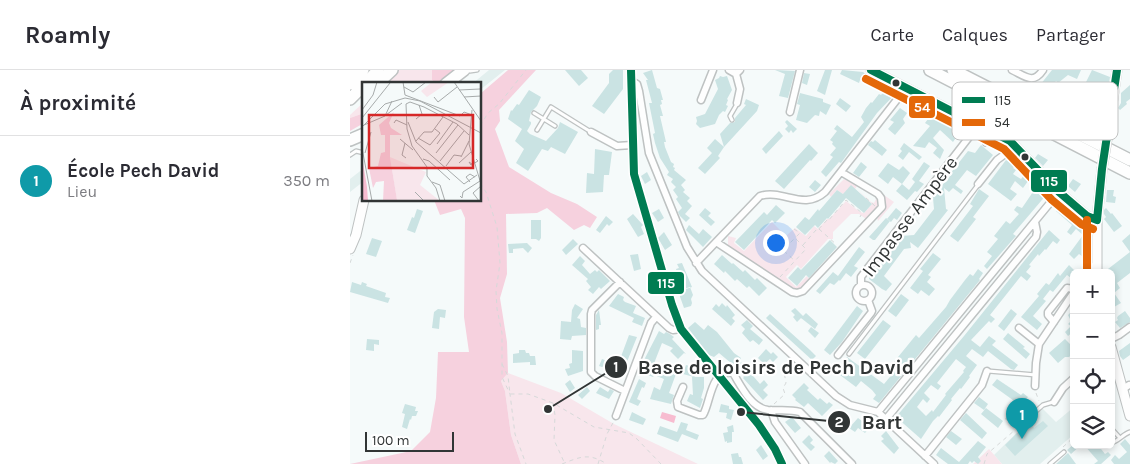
<!DOCTYPE html>
<html lang="fr">
<meta charset="utf-8">
<style>
body{margin:0;font-family:Karla,sans-serif;background:#f2f2f3;color:#2b2b33}
.controls{position:absolute;right:15px;bottom:15px;display:grid;overflow:hidden;border-radius:8px;box-shadow:0 2px 8px #0003}
.controls button{width:45px;height:45px;display:grid;place-items:center;padding:0;border:0;border-bottom:1px solid #e1e1e2;background:#fff;color:#2b2b33;font:25px sans-serif}
.scale{position:absolute;left:15px;bottom:12px;width:89px;box-sizing:border-box;padding-left:5px;border:2px solid #313535;border-top:0;font-size:14px;line-height:18px;white-space:nowrap;color:#313535;-webkit-text-stroke:4px #fff;paint-order:stroke}
.you{position:absolute;left:425px;top:172px;width:18px;height:18px;margin:-12px;border:4px solid #fff;border-radius:50%;background:#1a73e8;box-shadow:0 0 0 8px #1a73e833}
.badge{display:grid;place-items:center;width:32px;height:32px;border-radius:50%;background:#ea580c;color:#fff;font-size:16px;font-weight:700}
.pin{position:absolute;translate:-50% -41px;filter:drop-shadow(0 1px 2px #0008)}
.pin::after{content:'';position:absolute;top:26px;width:18px;height:15px;background:inherit;clip-path:polygon(0 0,100% 0,50% 100%)}
.list{margin:0;padding:0;list-style:none}
h2{display:flex;justify-content:space-between;align-items:center;height:65px;margin:0;padding:0 20px;font-size:21px}
h2 small{font-size:16px;font-weight:400;color:#7c7c81}
.list li{display:grid;grid-template-columns:32px 1fr auto;gap:15px;align-items:center;box-sizing:border-box;height:90px;padding:0 20px;border-top:1px solid #e1e1e2}
.list b{display:block;font-size:19px;white-space:nowrap}
.list p{margin:0;font-size:16px;white-space:nowrap;color:#7c7c81}
.list em{font-size:16px;font-style:normal;color:#7c7c81}
.icon{flex:none;width:28px;height:28px;fill:none;stroke:currentColor;stroke-width:2;stroke-linecap:round;stroke-linejoin:round}
.map{position:relative;flex:none;width:780px;height:394px;overflow:hidden}
header{display:flex;align-items:center;gap:30px;box-sizing:border-box;height:70px;padding:0 25px;background:#fff;border-bottom:1px solid #e1e1e2}
header strong{font-size:24px}
nav{display:flex;gap:28px;margin-inline-start:auto;font-size:18px}
main{display:flex}
aside{flex:1;background:#fff}
.map>svg:first-child{display:block}
.built{fill:#e2efee}
.green{fill:#f8e6ec}
.forest{fill:#f6d1de}
.water{fill:#f7bcd0}
.building{fill:#cae3e3;fill-rule:evenodd}
.lines{fill:none;stroke-linecap:round;stroke-linejoin:round}
.lane-casing{stroke:#bec2c2;stroke-width:5.5}
.street-casing{stroke:#bec2c2;stroke-width:9}
.secondary-casing{stroke:#bec2c2;stroke-width:11}
.highway-casing{stroke:#bec2c2;stroke-width:14}
.path{stroke:#d6d9d9;stroke-width:1;stroke-dasharray:4 4;stroke-linecap:butt}
.lane{stroke:#fefefe;stroke-width:3}
.street{stroke:#fefefe;stroke-width:6}
.secondary{stroke:#fefefe;stroke-width:9}
.highway{stroke:#fefefe;stroke-width:11}
.secondary-bridge-casing{stroke:#bec2c2;stroke-width:11;stroke-linecap:butt}
.secondary-bridge{stroke:#fefefe;stroke-width:9}
.bus-1-casing{stroke:#fff;stroke-width:11}
.bus-2-casing{stroke:#fff;stroke-width:11}
.bus-1{stroke:#007c52;stroke-width:8}
.bus-2{stroke:#e46809;stroke-width:8}
.bus-dot{fill:#313535;stroke:#fff;stroke-width:2}
.labels{text-anchor:middle;stroke-width:4.5;stroke-linejoin:round;paint-order:stroke}
.street-label{font-size:19px;fill:#313535;stroke:#fff}
.inset-road{fill:none;stroke:#a7abab;stroke-width:1}
.view{fill:#d62828;fill-opacity:0.15;stroke:#d62828;stroke-width:2.5}
.inset-edge{fill:none;stroke:#313535;stroke-width:2.5}
.key{fill:#fff;stroke:#c1c2c2;stroke-width:1}
.key-label{font-size:14px;fill:#313535}
.leader{fill:none;stroke:#313535;stroke-width:2}
.callout-dot{fill:#313535;stroke:#fff;stroke-width:2}
.mark-label{font-size:15px;text-anchor:middle;font-weight:bold;fill:#fff}
.callout-label{font-size:20px;text-anchor:middle;font-weight:bold;fill:#313535;stroke:#fff;stroke-width:4.5;stroke-linejoin:round;paint-order:stroke}
.line-badge{stroke:#fff;stroke-width:2}
.badge-label{font-size:14px;text-anchor:middle;font-weight:bold;fill:#fff}
</style>
<header>
<strong>Roamly</strong>
<nav><a>Carte</a><a>Calques</a><a>Partager</a></nav>
</header>
<main>
<aside>
<h2>À proximité<small></small></h2>
<ul class="list">
<li><span class="badge" style="background:#0f9aa8">1</span><div><b>École Pech David</b><p>Lieu</p></div><em>350 m</em></li>
</ul>
</aside>
<div class="map">
<svg width="780" height="394" viewBox="0 0 780 394">
<rect width="100%" height="100%" fill="#f5fafa"/>
<path class="built" d="M139 0H155L130 20V14H122Z
M14 98V111L0 122V109Z
M724 337V364L690 394H652L644 385 692 338 706 352Z"/>
<path class="green" d="M47 0H82V10L86 14H33Z
M14 32V43L0 48V45Z
M494 109 507 116 505 119 493 124 487 120 481 127 479 124Z
M508 120 521 132 524 133 526 129 528 130V136L516 149 509 144H501L483 162V169H478L451 199 447 195 436 207 446 217 457 206 459 209 450 219C434 219 394 186 378 176V166L386 168 384 173 394 181 422 152 436 166 445 158 456 166 464 156 468 159 477 149H479L496 131 510 142 514 143 522 134Z
M531 123 544 132 528 151 527 147 536 133Z
M158 303 211 323 264 354 348 394H171L161 365 155 321 151 311Z
M639 379 652 394H623Z"/>
<path class="forest" d="M82 0H108L89 14H86L82 10Z
M158 0H186L149 40 150 51 145 59 159 97 201 123 227 134 247 147 240 158 234 155 224 160 197 138 187 143 156 144 157 204 150 228 157 272 158 303 151 311 155 321 161 365 171 394H0L61 381 80 362 86 328 88 282H119L114 247 115 148 111 139 90 145 84 130H130V24Z
M14 43V53L0 61V48Z"/>
<path class="water" d="M312 342 326 346 324 353 310 348Z"/>
<path class="building" d="M215 0H231L238 8 229 16Z
M263 0H273V19L254 44 242 36 259 13V4Z
M302 0 307 18 310 19 313 30H311L312 34 310 35 313 46H310L316 72H314L315 77 321 92 324 94 323 97 325 98 324 100 336 110 331 115 335 120 333 122 340 128 337 131 342 136 335 144 340 148 336 152 330 146 328 142 332 138 326 129 328 127 323 120 326 117 321 112 323 109 317 105 319 102 310 88 305 73 303 64 305 63 299 33H302L296 10H298L293 3Z
M425 0 445 1 438 28 429 26 435 4Z
M475 0H482L475 25 467 21Z
M492 0 513 2 525 12 522 16 511 7 509 13 490 4Z
M702 0H731L727 9 718 5 708 13 706 11 699 21 690 15Z
M742 0 760 7 755 39 741 37 744 16 736 12Z
M454 3 460 4 457 15 452 13Z
M370 6 373 7 377 6 382 20 377 29 378 30 376 35 378 36 375 42 373 41 369 45 365 54 350 58 346 54 347 51 346 47 355 44 368 19 365 10 369 8Z
M780 15V29L776 32 777 34 770 40 768 38 771 33V23Z
M538 17 547 22 527 43 491 93 489 92 476 107 471 102 483 87 480 85 486 78 482 74 483 72 480 70 487 61 484 59 487 55 502 67 514 52 511 47 516 38 521 32 522 33 529 24 531 25Z
M179 20 191 27 187 36 181 42 179 51 181 52V54L177 61 180 64 196 71 208 58 210 52 228 62 215 84 201 77 198 81 192 79 178 101 166 93 174 79 165 71 172 59 158 49 161 40 162 41 167 34 169 35Z
M450 23 473 29V32L481 35 476 45 470 41 469 46 465 45 457 53 446 50 450 35 447 34Z
M490 28 501 36 496 42 486 34Z
M396 29 409 35 407 41 374 77 370 64 380 53 385 52V48L396 35 394 34Z
M563 31 573 39 568 47 557 38Z
M550 38 557 43 553 49 555 53 545 65 538 59 544 52 540 50Z
M584 41 610 62 603 72 590 60 583 68 594 80 590 89 583 83 587 78 579 72 575 78 563 76 580 56 575 53Z
M437 50 447 59 443 63 441 60 439 63 435 59 438 56 435 52Z
M429 61 433 66 416 84 412 79Z
M365 69 374 77 368 86 370 88 355 104 348 98 362 83 357 78Z
M525 70 537 80 532 86 518 75 521 71 523 72Z
M554 73 572 87 569 90 559 82 553 90 548 86 552 81 550 79Z
M459 74 468 83 461 91 460 90 434 119 425 111Z
M631 75 643 85 626 106 617 100 605 115 613 121 611 124 603 118 599 122 594 118 596 139 598 140 568 178 560 172 561 178 554 179 534 206 542 214 536 221 532 219 519 209V207L541 182 551 166 564 165 584 139 583 128 582 127 601 105 600 104 618 81 625 83Z
M245 79 262 82 259 105H254L253 122 236 123 237 103 244 104Z
M688 84 698 90 693 96 685 88Z
M656 90 665 96 663 98 666 100 663 104 671 109 676 103 681 107 673 118 665 111 660 119 667 124 661 131 638 114Z
M511 92 517 97 509 107 503 103Z
M574 92 580 96 569 111 574 114 567 122 565 121 557 130 546 121 552 114 559 120 565 112 562 109Z
M538 93 549 100 553 96 560 103 552 114 543 107 538 114 528 106Z
M297 102 301 110 295 114 291 106Z
M723 109 731 114 725 122 718 116Z
M465 110 471 115 465 122 459 117Z
M501 115 522 134 514 143 496 128 478 149 477 148 468 158 465 155 455 165 446 157 455 147 459 150 468 139 469 141 487 120 493 124Z
M687 116 697 124 663 164 666 166 637 199 634 196 642 186 637 182 648 169 644 166 656 151 660 154 669 144 664 140 667 136 672 138Z
M629 119 639 126 623 147 626 149 608 172 600 166 623 136 620 134Z
M757 120H764L763 126 766 127 765 133 756 132Z
M426 135 435 143 425 153 422 150 394 180 385 172 414 142 417 145Z
M711 135 734 154 733 156 741 163V166L732 176 741 183V189L739 191 729 184 724 189 719 184 733 165 726 159 721 165 717 162 722 155 706 141Z
M355 138 361 143 358 146 365 152 361 156 349 145Z
M546 138 552 143 547 150 544 148 541 152 537 149Z
M756 138 761 144 762 143 772 156 764 162 754 149 756 147 754 144V140Z
M67 139 73 141 65 163 57 160 62 147 64 148Z
M309 139 314 148 308 152 302 143Z
M283 144 293 155 291 157 294 164 288 167 277 149Z
M256 146 263 152 259 156 257 154 250 163 246 160Z
M536 148 540 151 525 170H523L519 167Z
M181 150H191V168L189 171 186 169H181Z
M339 155 349 164 353 159 362 167 353 177 336 160Z
M699 160 710 170 707 174 703 171 696 180 695 179 689 186 688 184 679 195 681 196 676 202 681 206 677 211 671 206 640 245 645 249 641 253 639 251 621 270 630 277 639 266 646 271 642 275 668 295 664 300 661 299 638 281 633 287 622 279 616 286 627 295 619 306 620 307 611 319 610 318 601 329 602 330 589 347 588 346 583 351 571 369 546 347 614 266ZM606 289 616 297 613 301 614 302 595 324 596 325 583 342 582 340 576 346 567 337 573 329 577 333 580 329 574 323 581 315 588 320 591 316 587 313Z
M314 162 322 175 315 180 308 168Z
M780 164V182L772 171Z
M22 168 32 171 26 187 16 184Z
M223 169 228 174 216 185 212 180Z
M480 170 487 177 459 208 456 205 447 216 438 208 448 197 451 200Z
M177 173 182 178 178 183 173 178 163 179V183H159L158 174Z
M509 177 515 182 504 196 508 198 501 207 496 203 490 211 489 210 484 215 480 213 470 224 466 221 483 202 488 206Z
M780 182V203L767 213 770 218 764 223 771 233 764 237 761 233V203L758 199Z
M583 183 591 189 578 205 581 207 577 212 585 219 579 226 571 220 568 224 560 218 573 201 570 199Z
M288 184 291 199 284 201 280 185Z
M372 185 382 194 383 193 393 202 395 200 405 210 407 208 417 218 409 226 399 216 397 218 387 209 385 211 375 201 374 203 364 194Z
M230 186 235 191 232 195 240 204 245 200 247 202 249 200 260 211 251 219 249 217 243 224 238 220 241 217 236 211 238 209 222 195Z
M332 193 342 217 336 219 335 209 330 211 326 199 329 198 327 194Z
M719 195 726 202 724 203 721 208 717 205 703 222 700 220 693 229 696 231 683 246 692 254 687 260 671 247 689 226 687 224 696 213 699 215 708 203 710 206Z
M628 199 633 203 629 209 630 210 529 333 523 329 526 325 522 320 511 311 506 317 482 299 485 295 489 298 497 287 534 314 544 302 542 301 547 294 544 292 566 265 569 268 596 237 600 230 615 210 620 204 623 206Z
M2 212 11 215 12 212 17 214 16 216 36 223 35 227 40 228 38 233 0 222Z
M340 217 343 225 341 229 342 233 341 236 334 238 328 221Z
M268 224 274 227 273 230 275 232 286 236 283 243 295 248 292 256 282 252 284 248 259 236Z
M551 224 559 230 546 247 538 241Z
M372 233 376 237 377 235 385 245 382 248 385 251 381 256 362 239 366 234 369 237Z
M225 234 233 239 227 248 230 249 231 257 236 258V265L222 266 221 270 210 269 211 251 221 252 222 240Z
M507 236 513 241 492 272 480 285 474 280Z
M445 238 453 246 447 252 443 247 445 245 441 241Z
M88 239 96 240 95 248 90 247 89 259 82 258 84 242Z
M661 239 667 244 654 261 648 256Z
M249 240 251 255H249V259L246 260V245Z
M775 241 780 248V252L770 258 765 252 768 250 767 248 768 246Z
M721 242 724 245V261L718 266 715 262 721 256 718 254 721 251 718 245Z
M456 243 468 254 465 259 451 248Z
M420 244 460 280 466 286 462 290 418 250 416 248Z
M397 250 403 256 400 259 413 270 409 275 403 270 400 272 392 263 395 259 391 255Z
M533 250 541 256 515 289 507 283Z
M345 252 354 260 358 255 367 262 384 283 391 288 390 290 392 294 388 299 369 283 364 287 359 285 338 258Z
M461 257 469 263 465 268 458 261Z
M309 261 314 264 316 262 320 264 324 267 322 269 336 284 334 283 328 289 320 281 323 278 312 273 303 296 326 304 319 323 324 325 321 334 300 329 304 317 310 320 314 309 304 305 303 307 295 304 299 292 294 290Z
M658 263 675 277 673 278 680 284 676 289 653 269Z
M279 265 287 267 270 309 260 305 261 301 255 298 260 293 252 297 249 296 252 289 262 293 263 290 269 292Z
M17 269 29 270V275L24 274V281L16 280Z
M715 269 724 278V283L719 287H715L708 293 699 283Z
M780 273V285L773 290 770 286 769 281Z
M416 279 421 284 423 282 428 287 423 292 420 289 414 294 408 288Z
M169 280H175L176 283H179L180 286H185L186 295H180V292L163 293V284L169 283Z
M222 280 233 281V301L218 306 215 299 220 298 219 294 222 293Z
M336 295 349 299 351 301 344 307H354V318L351 328 353 329 350 338 337 331 340 324 343 325 342 307H344L333 304Z
M397 299 410 314 414 310 418 315 413 320 418 325 413 330 393 308 394 307 392 304Z
M289 309 296 313 294 318 292 317 287 329 291 331 288 336 279 332Z
M647 309 671 325 673 323 678 327 668 340 670 342 661 353 655 349 667 333 642 315Z
M220 310 225 318 220 322 215 314Z
M454 313 459 318 457 320 468 330 470 328 477 334 479 332 483 335 472 346 458 333 454 337 445 330 446 329 442 325Z
M237 317 240 321 232 329 228 325Z
M250 317 258 322 260 319 264 321 259 329 246 323Z
M629 327 638 334 634 340 624 333Z
M55 334 66 337 65 341H68L66 346H62L61 350 60 349 57 359 52 357 55 344 52 343Z
M371 334 379 336V339L384 340 381 350 376 348 377 343 369 342Z
M636 338 653 351 648 358 631 344Z
M282 342 296 349 293 355 279 350Z
M489 342 497 346 494 352H480Z
M616 343 637 363 632 369 610 350Z
M442 347 451 358 445 363 435 352Z
M508 348 520 357 515 363 508 358 505 362 499 358Z
M693 351 698 356 665 386 655 375 666 364 680 353 684 358Z
M331 352 338 354 336 360 349 365 347 370 332 364 328 372 307 364 310 356 327 362Z
M383 355 384 362H382V372L377 373V371L375 372 373 363 378 362 377 357Z
M536 361 549 378 544 384 531 371 534 369 531 366Z
M601 361 612 369 606 375 596 367Z
M459 365 463 370 460 373 465 377 461 381 452 372Z
M775 369 780 375V394H764L761 390 765 385 769 389 777 382 770 374Z
M628 371 636 377 628 387 631 391 628 394 624 391 622 393 620 391 618 394H598L586 385 591 378 609 392Z
M411 375 418 386 413 390 406 380Z
M723 375H731L721 384 717 380Z
M734 375H748L755 384 758 382 761 385 751 394H744L748 391Z
M479 381 488 391 485 394 481 392 480 393 474 386Z
M388 383 389 387H391L393 394H383L381 384Z
M718 383 726 394H706Z"/>
<g class="lines">
<g class="lane-casing">
<path id="lane" d="M120 1 127 0
M184 43 205 56
M382 50 380 46 387 34
M187 60 201 37 241 62
M635 74 643 62
M0 85 6 81 14 83
M499 284 628 115
M638 301 686 305
M669 356 693 335 703 332
M761 358 770 368
M761 373C768 372 773 364 780 362
M700 394 714 382"/>
</g>
<g class="street-casing">
<path id="street" d="M281 0 284 104 322 235 331 259 409 355 425 379 432 394
M379 0 386 4 390 0
M662 0C675 6 683 15 693 0
M386 4 390 19 387 33
M282 11 287 14 289 21 299 83 337 177 352 201 486 326 500 335 528 342 584 394
M351 30 363 0
M440 42 450 0
M241 62 267 76 282 75
M628 114 647 90 666 76
M366 172 442 222 447 223 453 221 532 137 531 128 528 124 491 102
M233 178 319 258 323 260 331 259
M346 193 410 126C433 119 454 141 475 122L556 18
M735 203 739 198 746 195
M270 212 242 240 241 244V302L245 306 275 321
M506 223a8 8 0 1 1 16 0a8 8 0 1 1-16 0Z
M511 215V207L514 203 623 62 627 54
M704 252 698 245V242L717 218 724 219
M669 258 689 274
M761 269 769 265 780 257
M488 285 521 243 522 241 518 230
M685 316 686 293 689 274 724 222
M333 317 327 331 328 337 349 345H353C361 332 360 299 383 303 391 316 401 338 418 340 429 341 439 339 450 342L502 394
M773 319 779 315
M704 332 713 318 724 308
M421 340 425 352 455 394
M528 342 709 122
M266 346 301 253 306 247
M536 349 686 167 687 162 685 152
M575 386 632 315 637 301"/>
</g>
<g class="secondary-casing">
<path id="secondary" d="M521 0 660 71 709 122 737 146 747 150
M758 63 767 0
M0 179 6 165 14 130
M747 203V150L752 99
M761 277 780 346"/>
</g>
<g class="highway-casing">
<path id="highway" d="M580 0 780 103
M603 0 780 90
M0 1 1 0
M0 14 13 0
M15 14 28 0
M27 14 42 0
M96 14 114 0
M0 29 14 15
M0 70 14 64"/>
</g>
<path class="path" d="M130 56 138 43 149 34 176 0
M130 113 136 122 147 157 150 193 146 221 147 239 152 263V307L160 324 165 364 176 394
M516 128 525 136
M444 159 450 163 445 168
M469 159 487 175
M453 175 466 160 467 161 477 150 478 151 496 130 512 143 510 147
M0 193 3 185
M430 207 456 179 445 168 433 180 445 191
M152 294 158 306 160 324H178L203 333 244 357 279 363 287 369 311 394
M686 323 689 331
M203 333 205 345 204 370 215 394
M424 334 435 324 433 318 436 313 433 296 441 294
M713 377 724 367
M212 394C232 386 239 383 257 394
M248 394 257 364 264 351
M634 394 637 384 665 360"/>
<use href="#lane" class="lane"/>
<use href="#street" class="street"/>
<use href="#secondary" class="secondary"/>
<use href="#highway" class="highway"/>
<g class="secondary-bridge-casing">
<path id="secondary-bridge" d="M752 99 758 63"/>
</g>
<use href="#secondary-bridge" class="secondary-bridge"/>
<g class="bus-1-casing">
<path id="bus-1" d="M281 0 284 104 322 235 331 259 409 355 425 379 432 394
M521 0 660 71 709 122 737 146 747 150
M747 150 752 99 767 0"/>
</g>
<g class="bus-2-casing">
<path id="bus-2" d="M516 9 654 79 702 130 731 154 743 159
M737 150V203"/>
</g>
<use href="#bus-1" class="bus-1"/>
<use href="#bus-2" class="bus-2"/>
</g>
<g class="bus-dot">
<circle cx="546" cy="13" r="4.5"/>
<circle cx="675" cy="87" r="4.5"/>
</g>
<g class="labels">
<g class="street-label">
<text transform="translate(559 146) rotate(-53)" y="7">Impasse Ampère</text>
</g>
</g>
<g transform="translate(12 12)">
<rect width="119" height="119" fill="#f5fafa"/>
<path d="M70 0H87L65 15 59 9ZM28 75 64 90 58 103 78 119H35Z" fill="#f8e6ec"/>
<path d="M32 30 27 41 29 46 40 53H28V75L35 118 21 119 22 99 14 100 11 106 7 86 16 84 19 71 23 70V53H19L17 43Z" fill="#f6d1de"/>
<path d="M0 75 5 105 6 119H0Z" fill="#f7bcd0"/>
<path class="inset-road" d="M41 0 43 13 98 34 102 30 110 33M92 0 119 39M42 5 51 10 64 0M97 8 118 7M72 15 76 20 95 5M102 15 119 14M0 28 11 13 15 0M110 28 107 62 119 102M24 33 40 21M0 36 28 1M54 37 60 32 57 23M46 40 54 60 102 102 115 93M32 41 34 38 45 43M2 43 23 34 30 19M0 45 23 22 43 16 58 19 119 51M56 56 68 63 78 51 73 47M38 57 51 68M54 59 62 50H70L81 35M43 61 40 73 44 76M75 62 91 40M0 66 10 119M3 71 9 50M74 71 96 43M99 75 107 59M61 77 67 79 88 98M78 79 102 49M97 81 109 70M110 82 107 80 109 83 116 79 114 77M84 84 92 73 99 74M70 100 78 103 83 119M108 100 104 95 108 92 113 95M56 113 53 110 62 119M98 114 100 116 101 110 118 99M78 119 74 106 65 94V85L50 64 45 47 44 22 48 20 62 25 95 42 107 53M117 119 111 111 119 104"/>
<path class="view" d="M7 33H111V86H7Z"/>
<rect width="119" height="119" class="inset-edge"/>
</g>
<rect x="602" y="12" width="166" height="58" rx="8" class="key"/>
<rect x="612" y="27" width="23" height="6" fill="#007c52"/>
<rect x="612" y="49" width="23" height="7" fill="#e46809"/>
<g class="key-label">
<text x="644" y="35">115</text>
<text x="644" y="57">54</text>
</g>
<path class="leader" d="M198 339L266 297M391 342L489 352"/>
<g class="callout-dot">
<circle cx="198" cy="339" r="5"/>
<circle cx="391" cy="342" r="5"/>
<circle cx="266" cy="297" r="12"/>
<circle cx="489" cy="352" r="12"/>
</g>
<g class="mark-label">
<text x="266" y="302">1</text>
<text x="489" y="357">2</text>
</g>
<g class="callout-label">
<text x="426" y="304">Base de loisirs de Pech David</text>
<text x="532" y="359">Bart</text>
</g>
<g class="line-badge">
<rect x="558" y="25" width="28" height="24" rx="5" fill="#e46809"/>
<rect x="680" y="99" width="38" height="24" rx="5" fill="#007c52"/>
<rect x="297" y="201" width="38" height="24" rx="5" fill="#007c52"/>
</g>
<g class="badge-label">
<text x="572" y="42">54</text>
<text x="699" y="116">115</text>
<text x="316" y="218">115</text>
</g>
</svg>
<div class="controls">
<button>+</button>
<button>−</button>
<button><svg class="icon" aria-label="locate" viewBox="0 0 24 24"><circle cx="12" cy="12" r="6"/><path d="M12 2v4M12 18v4M2 12h4M18 12h4"/></svg></button>
<button><svg class="icon" aria-label="layers" viewBox="0 0 24 24"><path d="M12 4l9 5-9 5-9-5zM3 14l9 5 9-5"/></svg></button>
</div>
<div class="scale">100 m</div>
<div class="you"></div>
<div class="pin badge" style="left:672px;top:369px;background:#0f9aa8">1</div>
</div>
</main>
